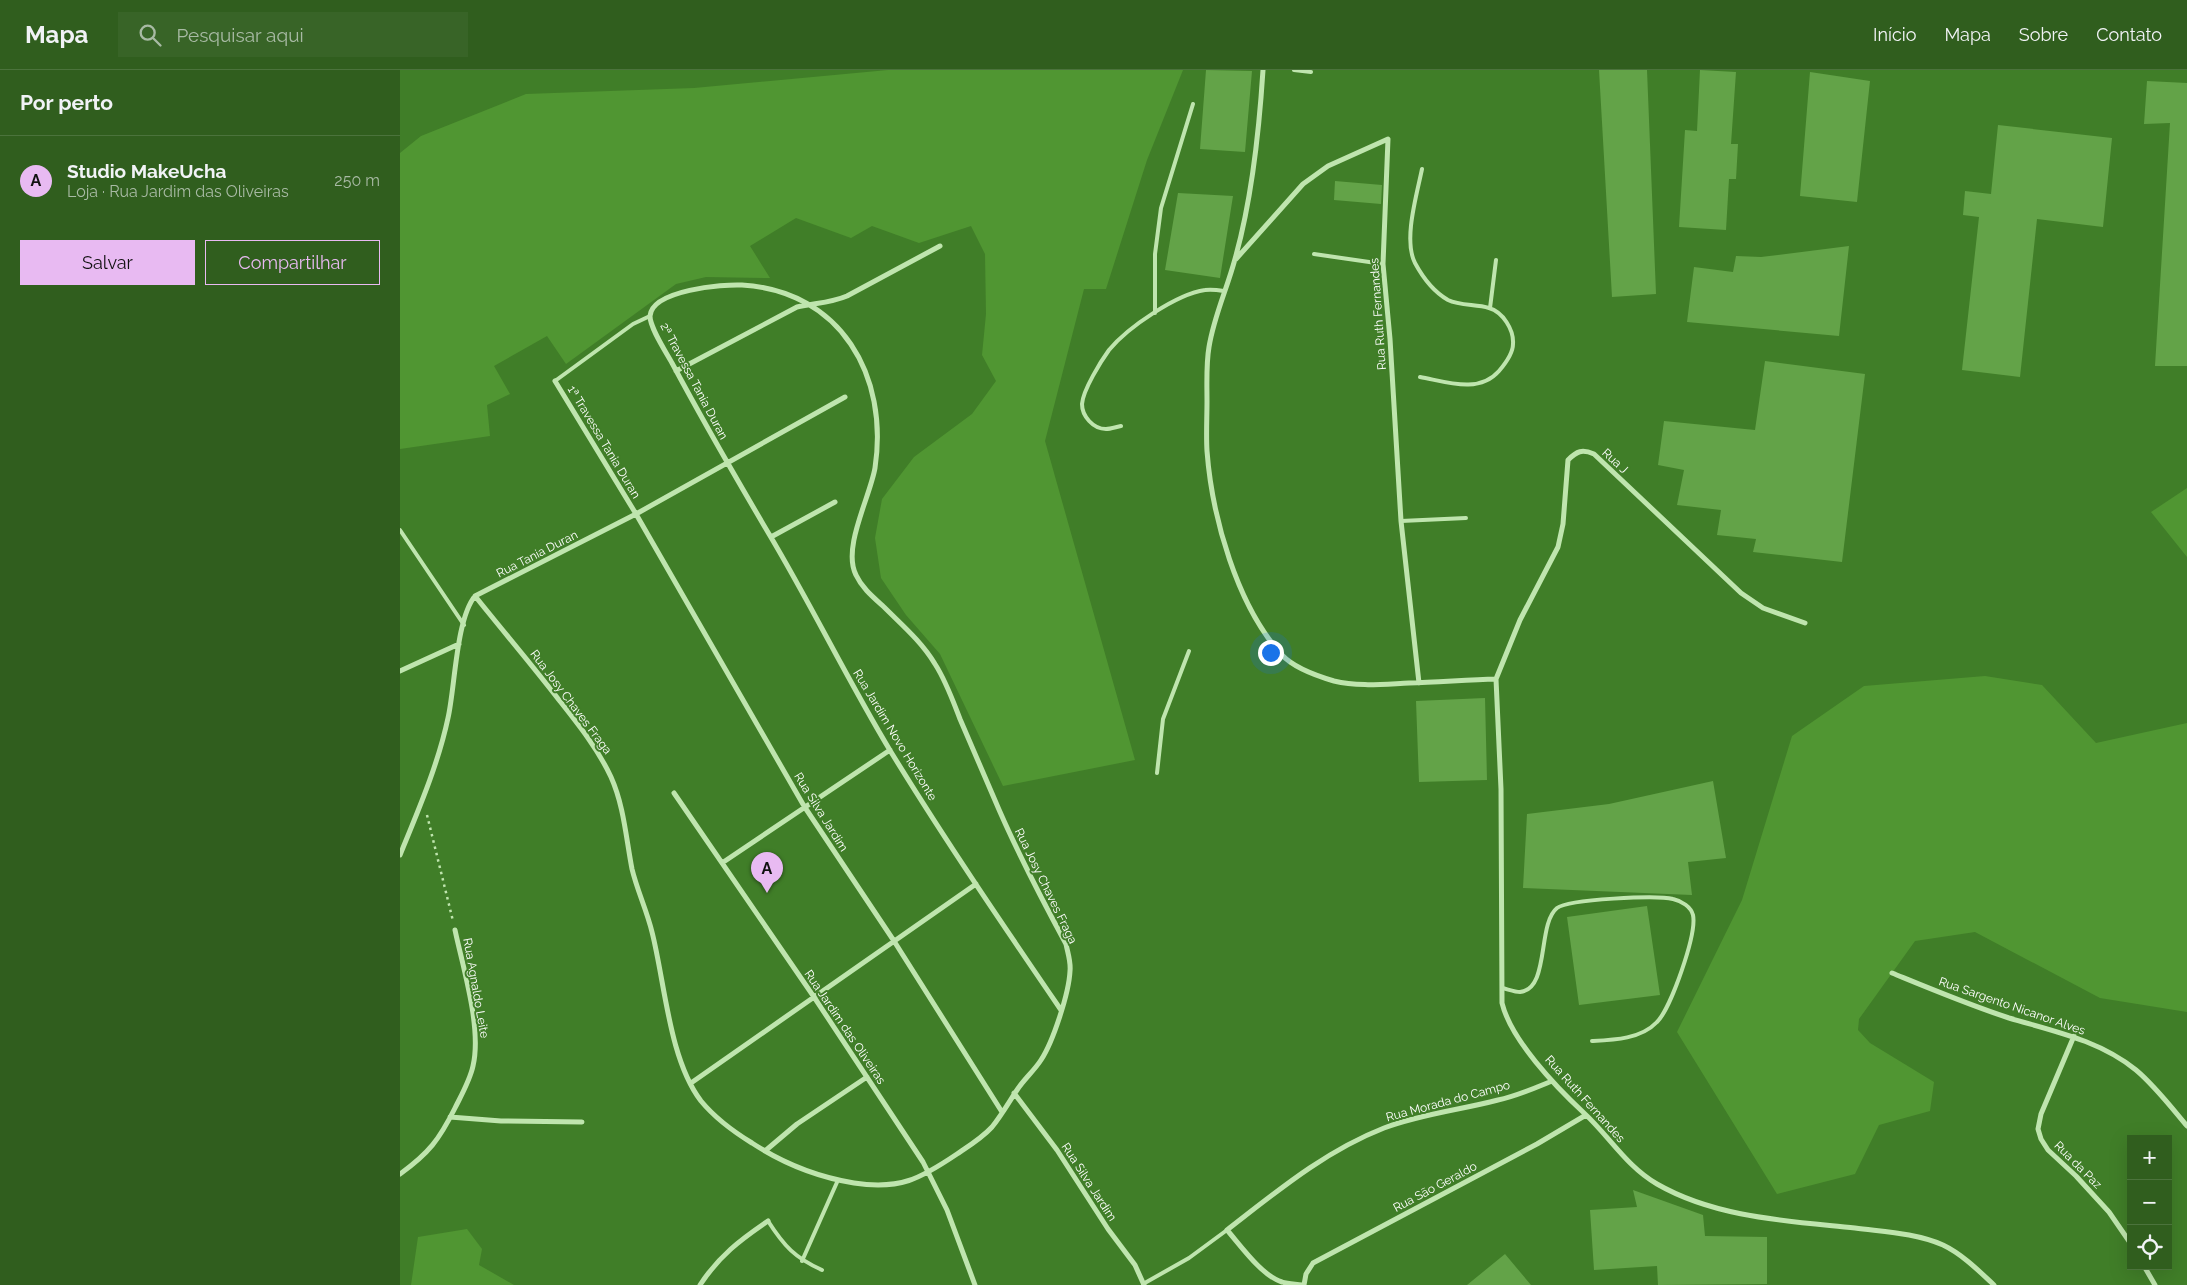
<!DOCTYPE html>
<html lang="pt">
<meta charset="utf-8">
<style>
body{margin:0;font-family:Raleway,sans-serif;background:#386427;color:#f1f3f6}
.controls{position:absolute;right:15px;bottom:15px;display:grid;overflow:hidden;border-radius:0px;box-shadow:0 5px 20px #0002}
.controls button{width:45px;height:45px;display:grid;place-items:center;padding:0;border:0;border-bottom:1px solid #4b733c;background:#305e1e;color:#f1f3f6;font:25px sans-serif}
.you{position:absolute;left:870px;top:582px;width:18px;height:18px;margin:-12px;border:4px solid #fff;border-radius:50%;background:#1a73e8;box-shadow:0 0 0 8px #1a73e833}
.badge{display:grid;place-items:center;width:32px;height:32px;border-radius:50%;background:#e8baf2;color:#111;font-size:16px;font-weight:700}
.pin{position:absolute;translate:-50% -41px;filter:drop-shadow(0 1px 2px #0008)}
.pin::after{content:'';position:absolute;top:26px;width:18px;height:15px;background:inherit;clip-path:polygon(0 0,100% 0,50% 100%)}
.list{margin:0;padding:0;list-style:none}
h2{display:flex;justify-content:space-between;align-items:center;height:65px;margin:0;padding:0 20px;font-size:21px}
h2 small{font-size:16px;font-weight:400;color:#a8baa4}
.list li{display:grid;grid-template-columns:32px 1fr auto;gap:15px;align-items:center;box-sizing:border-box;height:90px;padding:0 20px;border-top:1px solid #4b733c}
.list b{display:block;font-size:19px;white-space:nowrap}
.list p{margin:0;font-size:16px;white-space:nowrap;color:#a8baa4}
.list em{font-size:16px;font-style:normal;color:#a8baa4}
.actions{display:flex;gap:10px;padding:15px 20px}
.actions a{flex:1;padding:11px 0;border:1px solid #e8baf2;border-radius:0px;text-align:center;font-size:18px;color:#e8baf2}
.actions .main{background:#e8baf2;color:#111}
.icon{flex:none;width:28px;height:28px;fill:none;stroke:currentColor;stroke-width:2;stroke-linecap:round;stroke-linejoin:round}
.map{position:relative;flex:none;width:1787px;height:1215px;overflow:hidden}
header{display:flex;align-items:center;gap:30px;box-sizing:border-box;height:70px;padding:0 25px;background:#305e1e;border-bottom:1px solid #4b733c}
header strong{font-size:24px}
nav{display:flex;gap:28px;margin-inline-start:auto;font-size:18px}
.search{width:350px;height:45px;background:#386427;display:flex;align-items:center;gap:12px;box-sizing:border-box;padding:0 18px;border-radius:0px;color:#a8baa4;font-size:19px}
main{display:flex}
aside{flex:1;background:#305e1e}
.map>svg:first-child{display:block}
.green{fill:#509632}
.building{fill:#63a348}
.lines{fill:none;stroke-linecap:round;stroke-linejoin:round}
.path{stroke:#bfe5ae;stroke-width:2.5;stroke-dasharray:2.5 4;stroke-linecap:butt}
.lane{stroke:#bfe5ae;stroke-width:4}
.street{stroke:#bfe5ae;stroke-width:5}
.labels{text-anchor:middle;stroke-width:4;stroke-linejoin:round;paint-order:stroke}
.street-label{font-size:12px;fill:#fff;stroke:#407e28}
</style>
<header>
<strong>Mapa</strong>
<div class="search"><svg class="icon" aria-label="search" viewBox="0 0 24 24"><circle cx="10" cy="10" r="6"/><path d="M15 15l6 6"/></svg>Pesquisar aqui</div>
<nav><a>Início</a><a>Mapa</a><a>Sobre</a><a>Contato</a></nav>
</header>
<main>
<aside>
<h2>Por perto<small></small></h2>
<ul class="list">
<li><span class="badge">A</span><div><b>Studio MakeUcha</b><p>Loja · Rua Jardim das Oliveiras</p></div><em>250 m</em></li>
</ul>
<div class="actions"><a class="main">Salvar</a><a>Compartilhar</a></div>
</aside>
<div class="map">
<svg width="1787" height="1215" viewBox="0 0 1787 1215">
<rect width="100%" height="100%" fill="#407e28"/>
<path class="green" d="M488 0H783L747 90 706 219H684L645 371 735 690 603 716 540 584 506 545 481 508 475 468 482 429 514 387 572 344 596 311 582 285 586 244 585 184 571 156 519 173 472 156 451 168 396 148 350 176 370 208 306 207 276 214 166 294 147 266 94 296 110 324 87 335 90 366 0 379V83L21 66 126 24 294 18Z
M1787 418V487L1751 442Z
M1585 606 1642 615 1696 673 1787 653V942L1700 928 1575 862 1515 871 1459 949 1458 960 1470 973 1534 1012 1530 1041 1479 1055 1455 1104 1377 1124 1277 962 1342 830 1392 666 1464 616Z
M67 1159 82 1179 79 1195 114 1215H11L18 1167Z"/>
<path class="building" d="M806 0 852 1 845 82 800 79Z
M1199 0H1247L1256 224 1212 227Z
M1300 0 1336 2 1331 74H1338L1336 109H1329L1326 160 1279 157 1285 60 1297 61Z
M1410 2 1470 11 1457 132 1400 126Z
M1747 11 1787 13V296H1755L1770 53 1744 54Z
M1598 55 1712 68 1703 157 1637 149 1620 307 1562 300 1579 147 1563 145 1565 121 1591 124Z
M935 111 982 115 981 134 934 130Z
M778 123 833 126 820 208 765 200Z
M1449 176 1439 266 1287 252 1294 197 1333 202 1336 186 1361 187Z
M1365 291 1465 304 1442 492 1353 482 1356 469 1317 465 1321 440 1277 435 1284 400 1258 395 1264 351 1355 360Z
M1085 628 1087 710 1019 712 1016 631Z
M1313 711 1326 788 1288 792 1292 825 1123 818 1127 744 1209 734Z
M1247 836 1260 925 1179 935 1167 847Z
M1233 1120 1303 1145 1305 1166 1367 1167V1214L1258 1215 1257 1196 1194 1200 1190 1140 1237 1137Z
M1105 1184 1131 1215H1067Z"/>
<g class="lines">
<path class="path" d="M27 745 53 851"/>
<path class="lane" d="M894 0 911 2
M914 184 983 194
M1090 238 1096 190
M755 243V184L761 138 793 34
M1020 307C1047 312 1079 324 1099 301 1105 294 1113 284 1113 274 1114 260 1103 242 1089 238 1076 234 1060 236 1048 230 1034 222 1022 206 1015 193 1003 170 1017 124 1022 99
M155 311 233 254 250 246
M721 356C716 357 710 359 706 359 693 359 682 346 682 334 683 320 701 291 709 280 728 257 777 224 805 220 811 219 818 220 824 221
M1001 451 1066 448
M0 460 64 555
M757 703 763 649 789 581
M1102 918C1107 919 1115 922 1120 922 1150 919 1137 854 1157 838 1169 829 1257 825 1273 829 1282 831 1291 837 1293 845 1297 864 1271 938 1257 952 1241 969 1214 970 1192 971
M368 1151C384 1176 395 1188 422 1200
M402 1191 438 1110
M743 1214 789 1188 827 1160"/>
<path class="street" d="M863 0C859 63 852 129 835 189 827 219 814 246 809 277 806 294 807 313 807 331 807 348 806 365 807 381 812 447 837 536 882 585 894 598 917 606 934 611 958 617 985 614 1009 613 1038 612 1067 610 1096 609L1101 719 1102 933C1111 970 1156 1017 1184 1043 1209 1066 1227 1097 1257 1114 1316 1148 1389 1151 1455 1158 1485 1162 1515 1163 1543 1175 1562 1184 1579 1201 1594 1215
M836 189 903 114 928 96 988 69 983 194 990 269 1001 451 1019 613
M276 301 397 237C414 233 431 233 447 226L540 176
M155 311 236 444 404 736 494 871 602 1042
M371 467 435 432
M75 526C103 561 132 595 159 630 178 654 198 679 211 707 224 736 226 768 232 799 237 820 247 841 252 862 265 913 269 989 301 1031 315 1048 334 1062 352 1073 384 1094 417 1107 454 1113 500 1120 520 1109 557 1084 569 1076 582 1068 592 1057 601 1046 609 1032 617 1020 624 1009 634 1001 641 990 653 972 669 923 670 901 671 892 668 884 666 874 640 826 615 778 594 728 583 702 571 675 560 649 553 631 546 611 535 594 522 572 502 555 484 537 473 527 462 518 456 505 442 478 470 427 475 398 489 306 441 221 342 215 323 214 252 220 250 246 250 258 266 282 272 293 303 351 336 408 369 464 412 536 448 611 491 682 545 770 603 855 661 940
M0 601 59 574
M1096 609 1120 550 1158 477 1163 454 1168 390C1177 381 1182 379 1194 384L1341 523 1363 538 1405 553
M274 723 414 927 523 1092 547 1140 575 1215
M0 785C18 741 38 695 48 648 55 618 56 549 75 526L236 444 445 327
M322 793 490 680
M1492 903C1531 919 1569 935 1609 948 1653 961 1699 970 1736 1000 1755 1016 1771 1037 1787 1056
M1674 966 1641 1044 1638 1059 1641 1069 1648 1080 1676 1106 1709 1142 1731 1174
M291 1013 576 814
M614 1023 657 1080 708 1159 735 1195 744 1215
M50 1047 101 1051 182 1052
M365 1081 397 1054 467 1007
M0 1104C29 1083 39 1070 55 1038 62 1024 70 1010 73 996 82 958 63 898 55 860
M1744 1196 1755 1215
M300 1215C319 1186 340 1170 368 1151
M902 1215C896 1214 888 1214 882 1212 862 1206 841 1176 827 1160 876 1122 925 1081 984 1058 1021 1044 1060 1040 1098 1030 1117 1026 1135 1018 1152 1011
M904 1215 906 1204 913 1193 1137 1074 1186 1045"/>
</g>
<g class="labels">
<g class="street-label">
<text transform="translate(978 244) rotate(-94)" y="4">Rua Ruth Fernandes</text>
<text transform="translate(294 311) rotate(62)" y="4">2ª Travessa Tania Duran</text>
<text transform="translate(204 372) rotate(59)" y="4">1ª Travessa Tania Duran</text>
<text transform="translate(1215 391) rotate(43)" y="4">Rua J</text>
<text transform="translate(137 484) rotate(-27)" y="4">Rua Tania Duran</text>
<text transform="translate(171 632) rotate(53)" y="4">Rua Josy Chaves Fraga</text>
<text transform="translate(495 665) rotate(59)" y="4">Rua Jardim Novo Horizonte</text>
<text transform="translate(421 742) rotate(58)" y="4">Rua Silva Jardim</text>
<text transform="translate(646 816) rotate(64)" y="4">Rua Josy Chaves Fraga</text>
<text transform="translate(76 918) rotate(80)" y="4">Rua Agnaldo Leite</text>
<text transform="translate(1612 936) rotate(19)" y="4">Rua Sargento Nicanor Alves</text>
<text transform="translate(445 957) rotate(56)" y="4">Rua Jardim das Oliveiras</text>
<text transform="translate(1185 1029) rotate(48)" y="4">Rua Ruth Fernandes</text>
<text transform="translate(1048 1031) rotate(-15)" y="4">Rua Morada do Campo</text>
<text transform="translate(1678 1095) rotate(45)" y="4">Rua da Paz</text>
<text transform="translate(689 1112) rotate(57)" y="4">Rua Silva Jardim</text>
<text transform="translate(1035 1117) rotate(-28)" y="4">Rua São Geraldo</text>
</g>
</g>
</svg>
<div class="controls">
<button>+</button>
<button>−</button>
<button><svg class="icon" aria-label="locate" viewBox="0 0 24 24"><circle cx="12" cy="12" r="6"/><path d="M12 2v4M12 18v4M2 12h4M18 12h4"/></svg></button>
</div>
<div class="you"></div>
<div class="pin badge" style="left:367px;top:823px">A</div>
</div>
</main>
